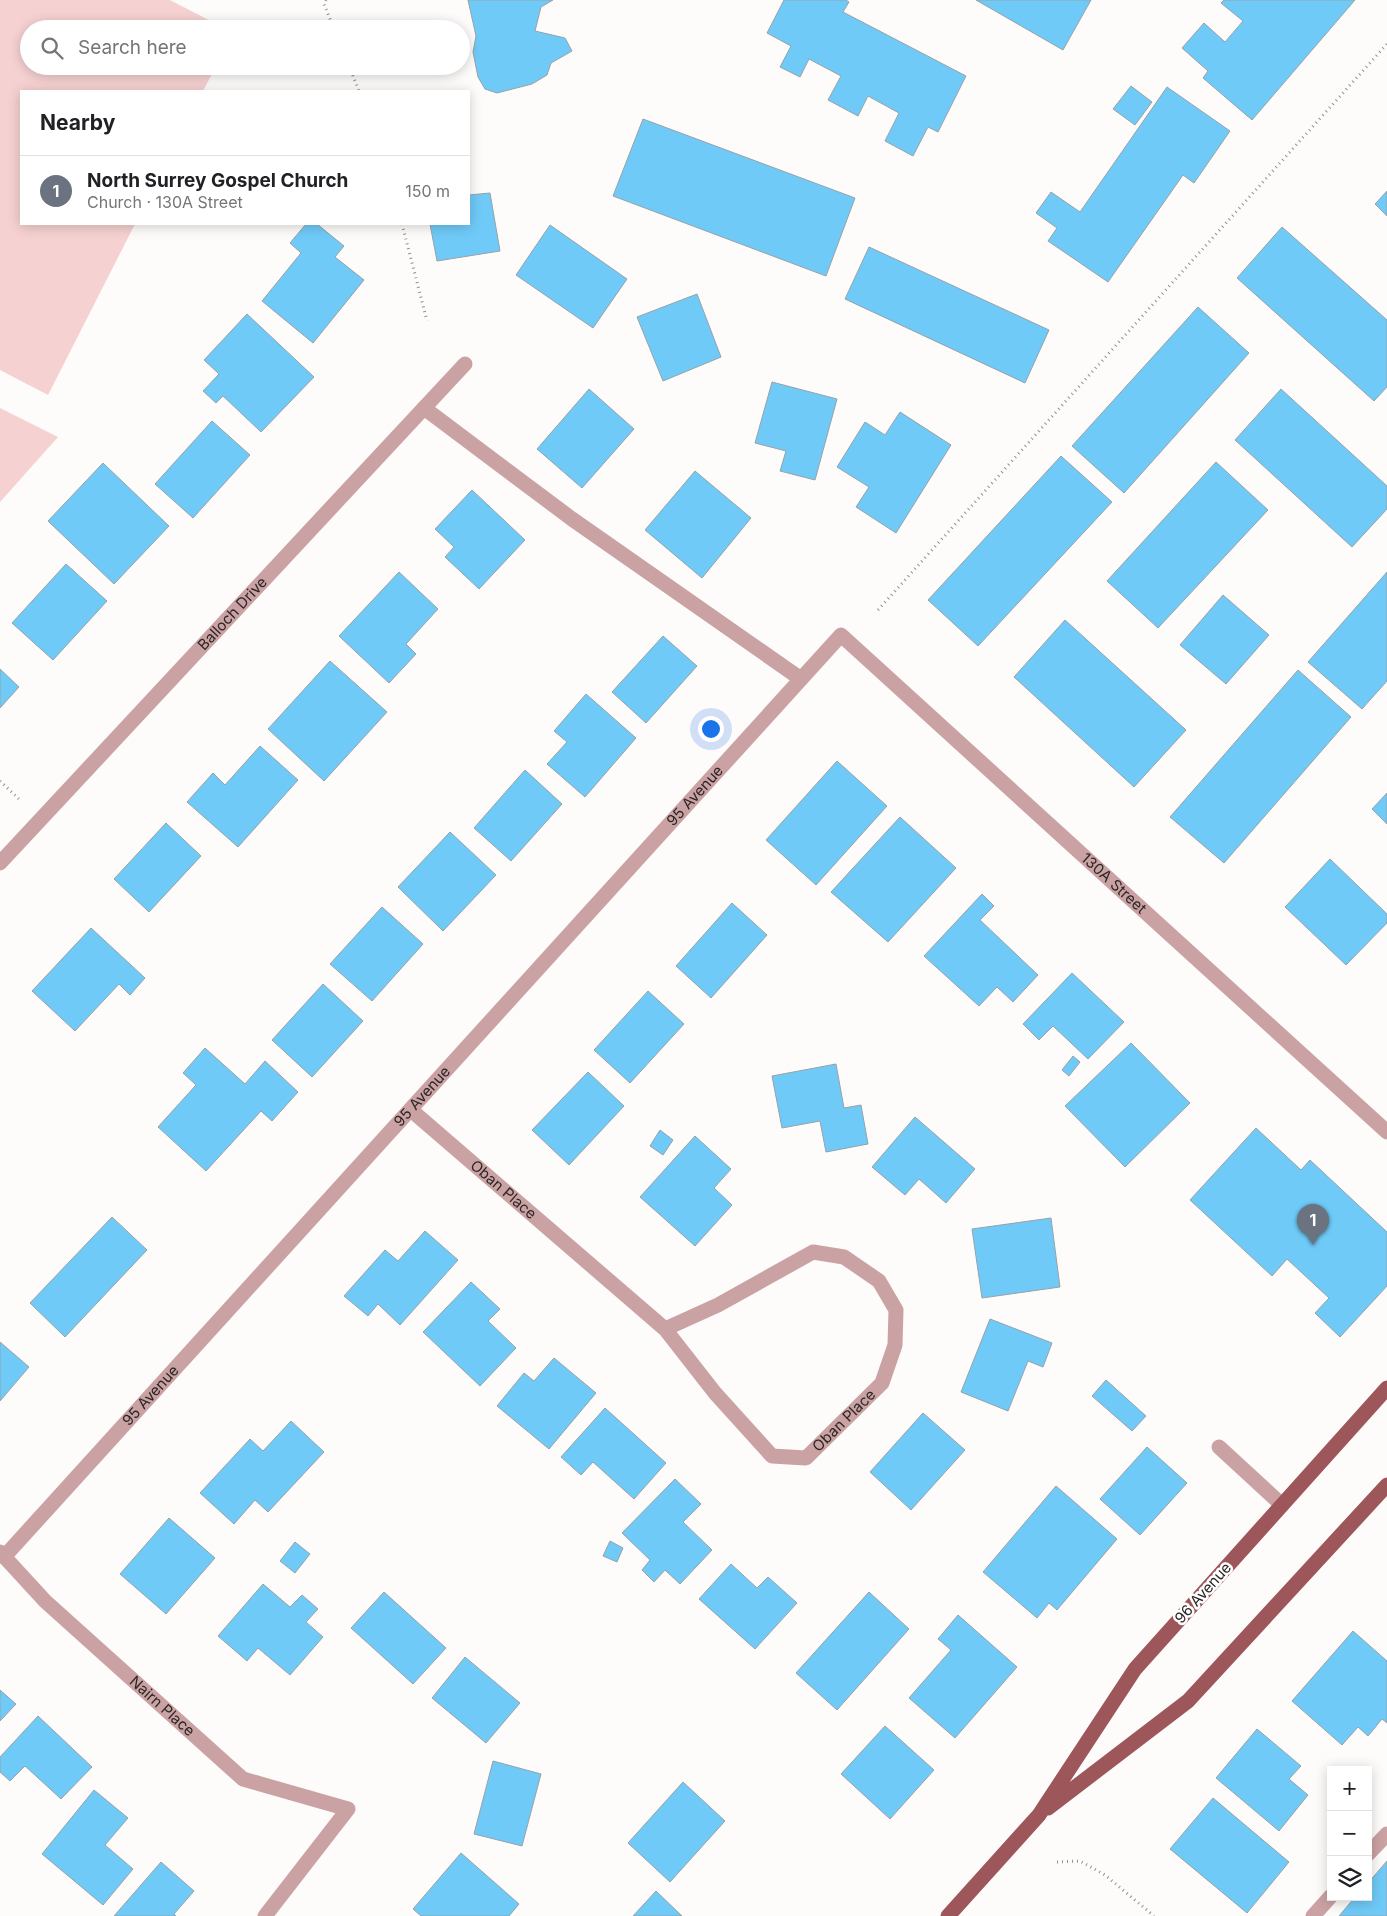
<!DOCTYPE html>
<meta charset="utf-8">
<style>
body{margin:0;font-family:Inter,sans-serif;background:#f2f2f2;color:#202124}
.controls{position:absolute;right:15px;bottom:15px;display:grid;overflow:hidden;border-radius:0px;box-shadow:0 2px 12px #0003}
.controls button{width:45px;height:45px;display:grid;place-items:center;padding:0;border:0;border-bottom:1px solid #e0e0e0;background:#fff;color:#202124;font:25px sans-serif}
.you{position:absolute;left:710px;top:728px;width:18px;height:18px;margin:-12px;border:4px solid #fff;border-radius:50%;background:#1a73e8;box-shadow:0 0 0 8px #1a73e833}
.badge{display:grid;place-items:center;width:32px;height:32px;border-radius:50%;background:#0f766e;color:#fff;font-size:16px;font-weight:700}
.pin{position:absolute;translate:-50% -41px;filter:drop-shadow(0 1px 2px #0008)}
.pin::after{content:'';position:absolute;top:26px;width:18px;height:15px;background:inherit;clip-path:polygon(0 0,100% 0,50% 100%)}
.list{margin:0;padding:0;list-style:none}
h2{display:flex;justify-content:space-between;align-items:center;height:65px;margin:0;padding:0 20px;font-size:21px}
h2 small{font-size:16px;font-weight:400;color:#757577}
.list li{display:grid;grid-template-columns:32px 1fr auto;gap:15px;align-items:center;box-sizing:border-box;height:70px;padding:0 20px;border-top:1px solid #e0e0e0}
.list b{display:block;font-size:19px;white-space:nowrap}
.list p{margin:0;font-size:16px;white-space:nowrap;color:#757577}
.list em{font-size:16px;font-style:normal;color:#757577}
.icon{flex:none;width:28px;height:28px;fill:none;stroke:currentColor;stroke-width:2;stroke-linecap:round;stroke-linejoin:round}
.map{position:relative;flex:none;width:1387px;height:1916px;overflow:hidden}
.search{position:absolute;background:#fff;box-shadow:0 2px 12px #0003;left:20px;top:20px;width:450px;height:55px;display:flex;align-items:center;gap:12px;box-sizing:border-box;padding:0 18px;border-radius:28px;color:#757577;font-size:19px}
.panel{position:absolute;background:#fff;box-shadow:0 2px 12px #0003;left:20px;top:90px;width:450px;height:135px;border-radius:0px}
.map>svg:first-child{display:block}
.green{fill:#f6d1d1}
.building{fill:#6fcaf7;stroke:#97a2a8}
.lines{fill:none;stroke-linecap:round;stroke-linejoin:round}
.path{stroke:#949090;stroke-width:3;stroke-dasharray:1 4;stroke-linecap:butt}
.minor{stroke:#cba2a3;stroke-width:15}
.major{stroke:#9d575a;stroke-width:15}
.labels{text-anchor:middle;stroke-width:5;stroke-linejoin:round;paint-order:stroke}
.street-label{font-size:15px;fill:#2c2727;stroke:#fff}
</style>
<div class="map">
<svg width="1387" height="1916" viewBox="0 0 1387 1916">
<rect width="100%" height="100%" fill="#fefbfb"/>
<path class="green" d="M0 0H170L226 29H29V66H216L203 91H21V224H135L48 395 0 370Z
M0 408 58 437 0 502Z"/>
<path class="building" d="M468 0H553L541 7 535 31 565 38 572 51 551 63 547 75 532 84 497 93 485 89 478 77 473 52 476 36Z
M784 0H846L849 2 843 12 966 76 938 132 928 127 913 156 885 141 899 113 868 96 858 116 828 100 841 76 809 59 800 77 780 67 791 46 767 33Z
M976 0H1091L1063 50Z
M1224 0H1355L1252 120 1203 78 1208 71 1182 48 1204 23 1225 42 1243 21 1221 3Z
M1131 86 1152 102 1135 125 1113 109Z
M1167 87 1230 131 1194 183 1183 175 1108 282 1048 241 1057 228 1036 213 1051 192 1080 212Z
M643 119 855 198 826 276 613 196Z
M1387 191V216L1375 204Z
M490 193 500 251 437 261 430 224H469V195Z
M306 224H317L344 246 335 257 364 280 313 343 262 301 301 253 290 243Z
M550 225 627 279 593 328 516 275Z
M1282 227 1387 320V387L1374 401 1237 278Z
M869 247 1049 330 1025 383 845 299Z
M697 294 721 357 663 381 637 317Z
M1198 307 1249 353 1124 493 1072 446Z
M247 314 314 377 261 432 223 396 216 403 203 391 219 374 204 360Z
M772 382 837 399 815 480 780 471 786 451 755 443Z
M589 389 634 429 582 488 537 449Z
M1281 389 1387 486V509L1352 547 1235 440Z
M900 412 951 445 896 533 856 507 869 487 837 467 865 422 885 435Z
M212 421 250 455 193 518 155 484Z
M1061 456 1112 502 978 646 928 600Z
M1216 462 1268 510 1158 628 1107 581Z
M103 463 169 526 114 584 48 521Z
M695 471 751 518 702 578 645 530Z
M472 490 525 540 479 589 445 557 454 547 435 529Z
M66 564 107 601 53 660 12 623Z
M399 572 438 609 406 644 416 654 389 683 339 636Z
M1387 572V681L1362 709 1308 662Z
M1223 595 1269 635 1226 684 1180 645Z
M1065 620 1186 730 1134 787 1014 677Z
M663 636 697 666 646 723 612 692Z
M330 661 387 712 324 781 268 729Z
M0 669 19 687 0 708Z
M1298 670 1351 717 1224 863 1170 817Z
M586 694 636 738 585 797 547 764 567 742 554 731Z
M260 746 298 780 238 847 187 802 213 773 225 785Z
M837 761 887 806 816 885 766 840Z
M525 770 562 804 511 861 474 828Z
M1387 793V824L1372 809Z
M900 817 956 868 888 942 831 892Z
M166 823 201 856 149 912 114 879Z
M450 832 496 875 443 931 398 887Z
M1330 859 1387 914V923L1346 965 1285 907Z
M982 894 994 906 980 920 1038 975 1013 1002 997 987 979 1006 924 956Z
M732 903 767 935 711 998 676 966Z
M382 907 423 944 372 1001 330 964Z
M91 928 145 978 130 995 119 984 75 1031 32 991Z
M1072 973 1124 1022 1088 1059 1053 1026 1039 1040 1023 1024Z
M323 984 363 1021 312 1077 272 1040Z
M648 991 684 1024 630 1083 594 1050Z
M1131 1043 1190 1103 1125 1167 1065 1106Z
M205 1048 245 1084 265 1061 298 1092 272 1121 261 1111 206 1171 158 1127 196 1085 183 1073Z
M1073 1056 1080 1062 1069 1076 1062 1070Z
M836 1064 844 1108 861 1105 868 1144 826 1152 820 1121 782 1128 772 1076Z
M588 1072 624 1106 569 1165 532 1130Z
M915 1117 975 1169 946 1203 919 1179 905 1195 872 1167Z
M1256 1128 1301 1170 1310 1160 1387 1232V1286L1340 1337 1315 1313 1329 1298 1287 1259 1272 1276 1190 1200Z
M660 1130 673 1140 663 1155 650 1146Z
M695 1136 731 1169 714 1188 732 1205 695 1246 640 1197Z
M112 1217 147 1250 65 1337 30 1303Z
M1051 1218 1060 1287 982 1298 972 1229Z
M425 1231 458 1260 400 1325 378 1304 368 1316 344 1296 385 1250 398 1261Z
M471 1282 500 1309 488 1321 516 1348 480 1386 423 1332Z
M990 1319 1052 1343 1043 1367 1028 1361 1008 1411 961 1392Z
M0 1342 29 1367 0 1401Z
M554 1358 596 1393 549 1449 497 1406 524 1373 534 1381Z
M1106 1380 1146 1416 1132 1431 1092 1396Z
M605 1408 666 1463 634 1499 593 1462 581 1475 561 1457Z
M923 1413 965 1450 911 1510 870 1472Z
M291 1421 324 1452 268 1512 255 1500 234 1524 200 1493 250 1439 263 1451Z
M1147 1447 1187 1483 1140 1535 1100 1499Z
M675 1479 701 1504 683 1522 712 1550 680 1584 665 1570 654 1582 642 1570 650 1560 622 1533Z
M1056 1486 1117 1539 1057 1610 1049 1603 1037 1618 983 1572Z
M169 1518 215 1558 166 1614 120 1574Z
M610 1541 623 1548 617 1562 603 1556Z
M295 1542 310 1554 295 1573 280 1561Z
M731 1564 757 1588 768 1577 797 1603 755 1649 699 1599Z
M263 1584 290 1607 302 1595 318 1609 306 1622 323 1637 290 1675 258 1648 247 1661 218 1636Z
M384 1592 446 1648 413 1684 351 1628Z
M869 1592 909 1629 837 1710 796 1673Z
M958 1615 1017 1667 955 1738 909 1698 951 1650 938 1639Z
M1353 1631 1387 1661V1723L1382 1719 1368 1736 1358 1727 1342 1745 1292 1701Z
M465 1657 520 1703 486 1743 432 1698Z
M0 1690 16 1704 0 1721Z
M38 1716 92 1767 61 1799 25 1766 10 1781 0 1772V1757Z
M885 1726 934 1770 890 1819 841 1774Z
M1257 1729 1301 1766 1289 1779 1308 1795 1279 1831 1216 1778Z
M493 1761 541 1774 522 1846 474 1834Z
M683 1782 725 1821 670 1882 628 1843Z
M94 1790 128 1818 105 1845 133 1869 103 1905 42 1854Z
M1213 1798 1289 1862 1247 1913 1170 1849Z
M461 1853 519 1904 509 1916H421L413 1909Z
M1387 1861V1916H1339L1355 1897H1368V1883Z
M161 1862 194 1891 174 1914 176 1916H114Z
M656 1891 682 1916H633Z"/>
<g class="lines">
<path class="path" d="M326 0 324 4 334 29
M349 66 359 91
M402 224 427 321
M878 610 1387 44
M0 781 21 801
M1057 1862 1080 1861 1105 1875 1154 1916"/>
<g class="minor">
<path d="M424 408 572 519 801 679"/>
<path id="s1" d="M0 863 465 364"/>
<path id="s2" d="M411 1110 665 1329 715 1393 772 1456 806 1458 882 1383 895 1345 896 1310 879 1281 844 1257 813 1252 718 1305 665 1329"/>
<path d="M1219 1447 1282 1505"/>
<path id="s3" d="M0 1552 45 1601 243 1779 348 1809 265 1916"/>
<path id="s4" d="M4 1557 841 635 1387 1132"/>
<path d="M1368 1854 1387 1834"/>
<path d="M1313 1916 1331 1896"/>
</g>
<path class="major" d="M1048 1808 1188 1701 1387 1485
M948 1916 1039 1815 1135 1669 1387 1388"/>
</g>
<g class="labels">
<g class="street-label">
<text dy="5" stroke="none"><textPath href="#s1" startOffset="341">Balloch Drive</textPath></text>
<text dy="5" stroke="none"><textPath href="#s4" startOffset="1028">95 Avenue</textPath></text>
<text dy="5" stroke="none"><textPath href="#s4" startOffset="1614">130A Street</textPath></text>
<text dy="5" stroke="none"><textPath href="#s4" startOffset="622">95 Avenue</textPath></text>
<text dy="5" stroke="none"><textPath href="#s2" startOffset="122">Oban Place</textPath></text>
<text dy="5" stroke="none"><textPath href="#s4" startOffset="218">95 Avenue</textPath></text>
<text dy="5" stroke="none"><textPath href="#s2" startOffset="589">Oban Place</textPath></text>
<text transform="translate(1203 1593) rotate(-48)" y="5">96 Avenue</text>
<text dy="5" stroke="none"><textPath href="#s3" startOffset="224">Nairn Place</textPath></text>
</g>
</g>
</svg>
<div class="controls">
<button>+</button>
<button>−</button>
<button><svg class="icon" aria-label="layers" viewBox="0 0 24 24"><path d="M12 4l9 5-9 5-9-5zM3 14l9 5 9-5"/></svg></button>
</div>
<div class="you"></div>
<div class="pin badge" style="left:1313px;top:1245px;background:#6b7280">1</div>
<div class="search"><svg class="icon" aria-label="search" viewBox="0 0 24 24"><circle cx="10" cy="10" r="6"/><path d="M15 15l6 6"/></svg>Search here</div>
<section class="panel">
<h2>Nearby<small></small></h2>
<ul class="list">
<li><span class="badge" style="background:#6b7280">1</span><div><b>North Surrey Gospel Church</b><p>Church · 130A Street</p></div><em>150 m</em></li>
</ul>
</section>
</div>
